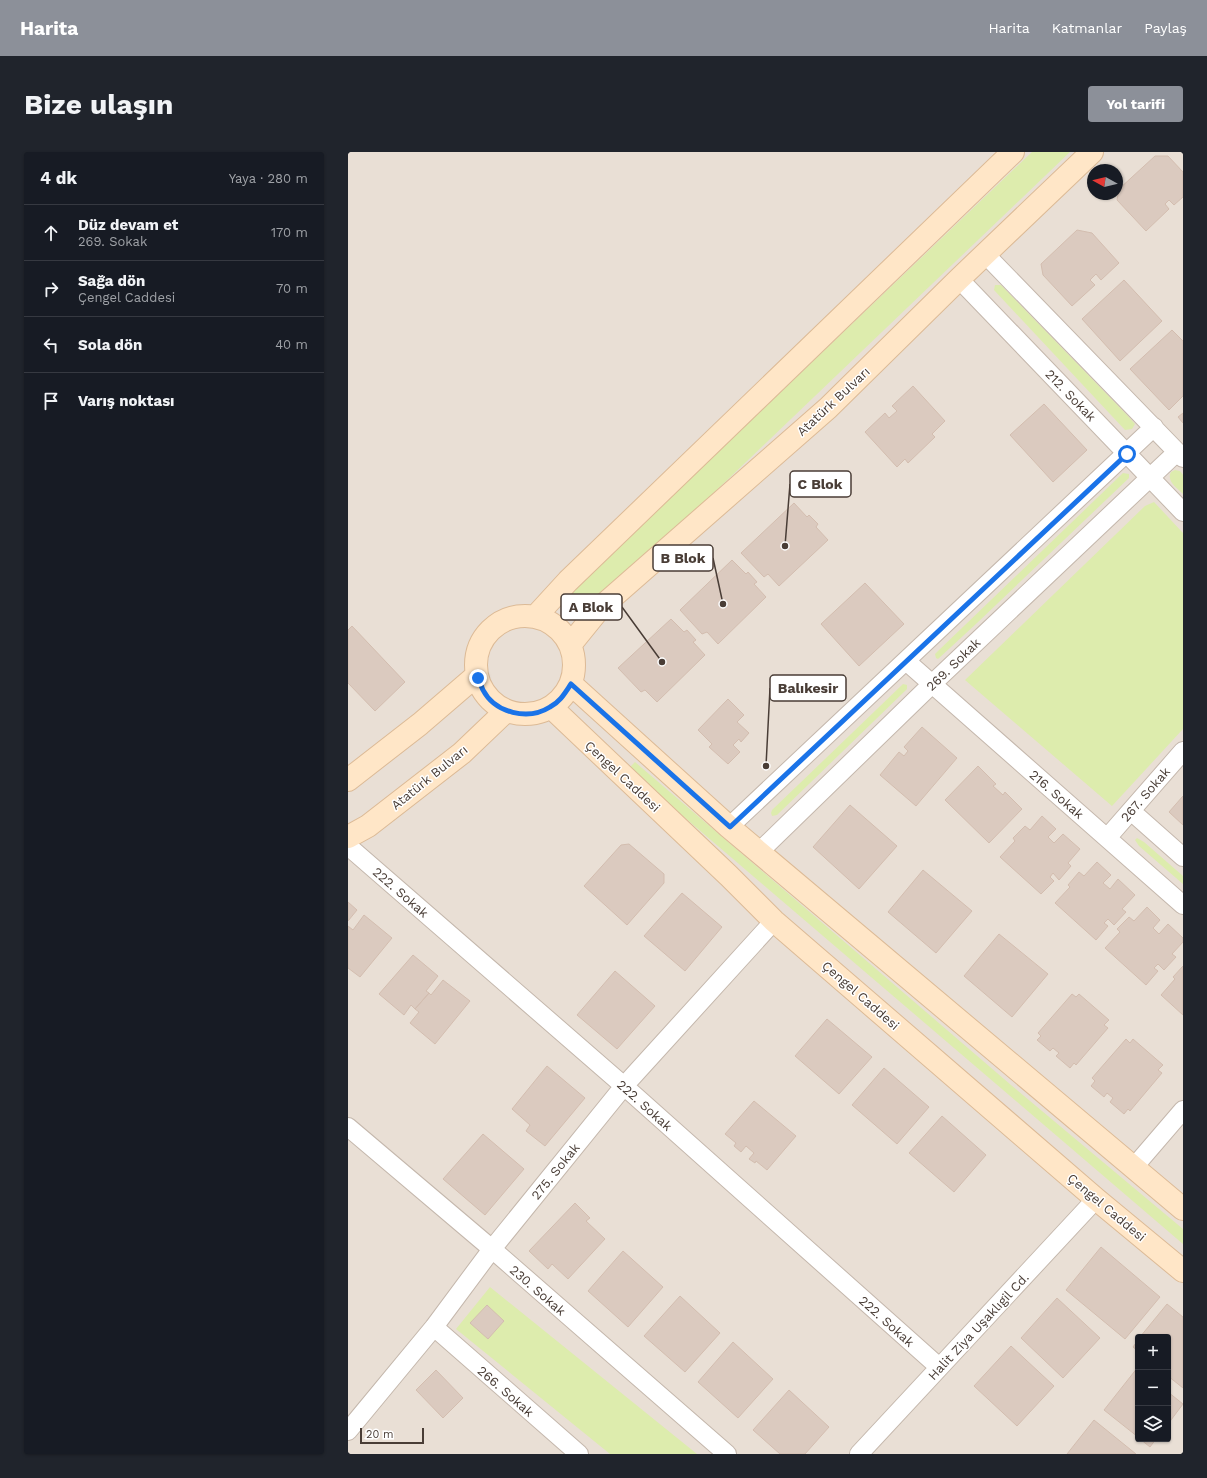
<!DOCTYPE html>
<html lang="tr">
<meta charset="utf-8">
<style>
body{margin:0;font-family:"Work Sans",sans-serif;background:#20242c;color:#f1f3f6}
.controls{position:absolute;right:12px;bottom:12px;display:grid;overflow:hidden;border-radius:4px;box-shadow:0 1px 3px #0004}
.controls button{width:36px;height:36px;display:grid;place-items:center;padding:0;border:0;border-bottom:1px solid #363941;background:#171b24;color:#f1f3f6;font:20px sans-serif}
.compass{position:absolute;left:739px;top:12px;width:36px;height:36px;border-radius:50%;background:#171b24;box-shadow:0 1px 3px #0004;rotate:278deg}
.scale{position:absolute;left:12px;bottom:10px;width:64px;box-sizing:border-box;padding-left:4px;border:2px solid #493d36;border-top:0;font-size:11px;line-height:14px;white-space:nowrap;color:#493d36;-webkit-text-stroke:3px #fff;paint-order:stroke}
.stop{position:absolute;width:12px;height:12px;margin:-9px;border:3px solid #1a73e8;border-radius:50%;background:#fff}
.stop.end{background:#1a73e8;border-color:#fff;box-shadow:0 1px 4px #0008}
.list{margin:0;padding:0;list-style:none}
h2{display:flex;justify-content:space-between;align-items:center;height:52px;margin:0;padding:0 16px;font-size:17px}
h2 small{font-size:13px;font-weight:400;color:#9ea1a6}
.list li{display:grid;grid-template-columns:26px 1fr auto;gap:12px;align-items:center;box-sizing:border-box;height:56px;padding:0 16px;border-top:1px solid #363941}
.list b{display:block;font-size:15px;white-space:nowrap}
.list p{margin:0;font-size:13px;white-space:nowrap;color:#9ea1a6}
.list em{font-size:13px;font-style:normal;color:#9ea1a6}
.icon{flex:none;width:22px;height:22px;fill:none;stroke:currentColor;stroke-width:2;stroke-linecap:round;stroke-linejoin:round}
.map{position:relative;flex:none;width:835px;height:1302px;overflow:hidden;border-radius:4px}
header{display:flex;align-items:center;gap:24px;box-sizing:border-box;height:56px;padding:0 20px;background:#8c9099;color:#fff}
header strong{font-size:19px}
nav{display:flex;gap:22px;margin-inline-start:auto;font-size:14px}
.intro{display:flex;align-items:center;justify-content:space-between;box-sizing:border-box;height:96px;padding:0 24px}
h1{margin:0;font-size:28px}
.button{padding:10px 18px;border-radius:4px;background:#8c9099;color:#fff;font-size:14px;font-weight:700}
main{display:flex;gap:24px;padding:0 24px}
aside{flex:1;background:#171b24;border-radius:4px;box-shadow:0 1px 3px #0004}
.map>svg:first-child{display:block}
.residential{fill:#e9dfd5;fill-rule:evenodd}
.green{fill:#ddecad}
.building{fill:#dbcabf;stroke:#d3bdaf}
.lines{fill:none;stroke-linecap:round;stroke-linejoin:round}
.minor-casing{stroke:#c4b7ac;stroke-width:20}
.secondary-casing{stroke:#dcba96;stroke-width:24}
.minor{stroke:#fff;stroke-width:18}
.secondary{stroke:#ffe6c7;stroke-width:22}
.route{stroke:#1a73e8;stroke-width:5}
.labels{text-anchor:middle;stroke-width:3;stroke-linejoin:round;paint-order:stroke}
.street-label{font-size:13px;fill:#493d36;stroke:#fff}
.leader{fill:none;stroke:#493d36;stroke-width:1.5}
.callout-dot{fill:#493d36;stroke:#fff;stroke-width:1.5}
.callout{fill:#fff;stroke:#493d36;stroke-width:1.5}
.callout-label{font-size:14px;text-anchor:middle;font-weight:bold;fill:#493d36}
</style>
<header>
<strong>Harita</strong>
<nav><a>Harita</a><a>Katmanlar</a><a>Paylaş</a></nav>
</header>
<div class="intro"><h1>Bize ulaşın</h1><a class="button">Yol tarifi</a></div>
<main>
<aside>
<h2>4 dk<small>Yaya · 280 m</small></h2>
<ul class="list">
<li><svg class="icon" aria-label="ahead" viewBox="0 0 24 24"><path d="M12 20V5M6 11l6-6 6 6"/></svg><div><b>Düz devam et</b><p>269. Sokak</p></div><em>170 m</em></li>
<li><svg class="icon" aria-label="right" viewBox="0 0 24 24"><path d="M7 20v-9h11M14 6l5 5-5 5"/></svg><div><b>Sağa dön</b><p>Çengel Caddesi</p></div><em>70 m</em></li>
<li><svg class="icon" aria-label="left" viewBox="0 0 24 24"><path d="M17 20v-9H6M10 6l-5 5 5 5"/></svg><div><b>Sola dön</b></div><em>40 m</em></li>
<li><svg class="icon" aria-label="arrive" viewBox="0 0 24 24"><path d="M6 21V4h12l-3 4 3 4H6"/></svg><div><b>Varış noktası</b></div></li>
</ul>
</aside>
<div class="map">
<svg width="835" height="1302" viewBox="0 0 835 1302">
<rect width="100%" height="100%" fill="#f5eee8"/>
<path class="residential" d="M0 0H835V1302H0ZM745 18H769V42H745ZM790 1185H820V1287H790Z"/>
<path class="green" d="M684 0H722L235 466 218 445Z
M647 133H653L780 264 787 272 784 277 777 278 646 138Z
M827 318 832 319 835 323V342C829 336 818 329 823 320Z
M775 321 781 322V326L629 471 590 507 588 506 587 502 590 499Z
M806 350 835 381V577L764 654 617 528 797 354Z
M555 532 559 533V537L557 539 429 663 424 664 423 661 424 658Z
M287 610 663 933 835 1077V1092L280 617Z
M789 686 796 690 835 724V732L791 694 787 688Z
M142 1135 349 1302H262L108 1177Z"/>
<path class="building" d="M807 4H820L835 20V45L826 53 821 48 817 52 821 57 798 79 769 48 771 37Z
M729 78 744 81 771 111 753 128 748 122 742 128 747 133 724 154 695 123 693 112Z
M776 128 814 169 772 209 734 167Z
M824 178 835 189V244L821 258 782 217Z
M565 234 597 269 584 282 587 285 560 311 557 307 549 315 517 280 537 261 541 266 549 259 544 254Z
M696 252 739 298 705 330 662 283Z
M835 261V271L830 265Z
M446 351 459 365 461 363 470 372 468 375 480 388 431 434 420 422 416 425 393 401Z
M384 408 398 422 400 420 409 430 406 432 418 445 370 492 359 480 354 482 332 458Z
M517 431 556 472 511 514 473 472Z
M323 467 336 480 339 478 348 488 345 490 357 503 309 550 297 538 293 540 270 516Z
M4 474 57 530 27 559 0 531V478Z
M380 547 396 563 389 570 401 581 393 590 391 587 385 593 392 600 380 612 361 595 364 592 350 578Z
M574 575 609 606 568 654 532 623 551 600 556 604 560 599 556 595Z
M630 614 648 632 645 634 655 643 657 640 674 657 641 691 597 648Z
M835 644V673L821 660Z
M502 653 549 694 511 737 465 695Z
M694 664 708 677 700 685 706 691 715 682 732 697 720 711 723 714 711 728 705 721 702 725 706 729 693 742 652 705 667 689 665 686 677 674 682 678Z
M281 692 316 722V731L279 773 236 734 273 693Z
M749 710 763 723 755 731 762 737 770 727 787 743 774 757 778 760 766 773 760 767 756 771 760 774 748 788 707 751 722 735 720 733 731 720 736 724Z
M575 718 624 759 588 801 540 760Z
M334 741 374 775 337 819 296 784Z
M0 750 9 758 0 769Z
M799 755 812 768 805 776 811 782 820 772 835 786V790L824 802 828 805 816 818 810 812 806 816 810 819 798 833 757 796 772 780 769 777 781 765 786 769Z
M16 763 44 786 12 825 0 816V774L5 778Z
M651 782 700 822 664 865 616 824Z
M65 803 90 824 78 839 81 841 67 857 63 853 56 863 31 842Z
M835 814V863L813 843 827 827 825 825Z
M267 819 307 854 269 897 229 863Z
M95 828 122 849 87 892 62 871 71 860 67 857 81 841 83 843Z
M724 842 728 845 731 842 761 868 756 873 760 876 728 913 726 911 722 916 708 904 711 901 705 896 702 899 689 888 693 884 690 881Z
M479 867 524 905 491 942 447 904Z
M778 887 782 891 785 887 815 913 810 918 814 921 782 959 780 957 776 962 762 950 765 946 759 941 756 945 743 934 747 929 744 926Z
M199 914 237 946 197 994 178 979 182 973 164 957Z
M536 916 581 955 549 992 504 953Z
M406 949 448 984 419 1018 408 1009 407 1011 401 1007 406 1001 398 994 393 1000 386 994 388 991 377 982Z
M594 964 638 1003 606 1040 561 1001Z
M135 982 176 1017 137 1063 95 1027Z
M227 1051 242 1066 238 1069 257 1087 220 1127 204 1112 200 1117 181 1099Z
M753 1095 812 1145 777 1187 718 1138Z
M275 1099 315 1135 280 1175 240 1139Z
M332 1144 372 1181 337 1220 296 1184Z
M709 1146 752 1186 715 1226 673 1186Z
M819 1152 835 1165V1236L820 1224V1185H792Z
M139 1153 156 1169 140 1187 122 1171Z
M790 1188V1199L785 1195Z
M385 1190 425 1227 390 1266 350 1230Z
M663 1194 706 1234 669 1274 626 1234Z
M790 1215V1285L756 1258Z
M88 1218 115 1246 95 1266 68 1238Z
M441 1238 481 1275 457 1302H432L405 1278Z
M820 1240 835 1252 820 1272Z
M746 1268 788 1302H719Z
M792 1287H808L802 1295Z"/>
<g class="lines">
<g class="minor-casing">
<path id="minor" d="M637 102 835 306
M611 127 835 360
M558 509 835 753
M783 659 835 705
M381 675 806 275
M759 686 835 599
M0 694 276 934 591 1215
M411 700 584 532 829 300
M0 975 144 1097 379 1302
M786 1015 835 958
M86 1175 231 1302
M0 1279 86 1175 144 1097 276 934 426 769
M511 1302 748 1047"/>
</g>
<g class="secondary-casing">
<path id="secondary" d="M128 513a49 49 0 1 1 98 0a49 49 0 1 1-98 0Z
M187 465 220 429 665 0
M222 493 252 456 480 256 611 127 744 0
M223 532 381 675 835 1057
M203 555 381 724 426 769 748 1047 835 1119
M0 628 72 572 129 523
M0 685 20 674 114 601 158 559"/>
</g>
<use href="#minor" class="minor"/>
<use href="#secondary" class="secondary"/>
</g>
<g class="lines">
<path class="route" d="M130 526C132 530 133 534 135 538 147 561 180 569 202 555 212 550 217 541 223 532L382 675 779 302"/>
</g>
<g class="labels">
<g class="street-label">
<text transform="translate(723 243) rotate(46)" y="5">212. Sokak</text>
<text transform="translate(485 249) rotate(-43)" y="5">Atatürk Bulvarı</text>
<text transform="translate(605 512) rotate(-44)" y="5">269. Sokak</text>
<text transform="translate(275 624) rotate(43)" y="5">Çengel Caddesi</text>
<text transform="translate(81 625) rotate(-39)" y="5">Atatürk Bulvarı</text>
<text transform="translate(709 642) rotate(41)" y="5">216. Sokak</text>
<text transform="translate(797 642) rotate(-49)" y="5">267. Sokak</text>
<text transform="translate(53 740) rotate(41)" y="5">222. Sokak</text>
<text transform="translate(513 843) rotate(41)" y="5">Çengel Caddesi</text>
<text transform="translate(297 953) rotate(42)" y="5">222. Sokak</text>
<text transform="translate(207 1019) rotate(-51)" y="5">275. Sokak</text>
<text transform="translate(759 1055) rotate(40)" y="5">Çengel Caddesi</text>
<text transform="translate(190 1138) rotate(41)" y="5">230. Sokak</text>
<text transform="translate(539 1169) rotate(42)" y="5">222. Sokak</text>
<text transform="translate(630 1174) rotate(-47)" y="5">Halit Ziya Uşaklıgil Cd.</text>
<text transform="translate(158 1239) rotate(41)" y="5">266. Sokak</text>
</g>
</g>
<path class="leader" d="M437 394L442 332M375 452L365 406M314 510L274 455M418 614L422 536"/>
<g class="callout-dot">
<circle cx="437" cy="394" r="4"/>
<circle cx="375" cy="452" r="4"/>
<circle cx="314" cy="510" r="4"/>
<circle cx="418" cy="614" r="4"/>
</g>
<g class="callout">
<rect x="442" y="319" width="61" height="26" rx="4"/>
<rect x="305" y="393" width="60" height="26" rx="4"/>
<rect x="213" y="442" width="61" height="26" rx="4"/>
<rect x="422" y="523" width="76" height="26" rx="4"/>
</g>
<g class="callout-label">
<text x="472" y="337">C Blok</text>
<text x="335" y="411">B Blok</text>
<text x="243" y="460">A Blok</text>
<text x="460" y="541">Balıkesir</text>
</g>
</svg>
<div class="controls">
<button>+</button>
<button>−</button>
<button><svg class="icon" aria-label="layers" viewBox="0 0 24 24"><path d="M12 4l9 5-9 5-9-5zM3 14l9 5 9-5"/></svg></button>
</div>
<svg class="compass" viewBox="-18 -18 36 36"><path d="M0-13l5 13h-10z" fill="#e53935"/><path d="M0 13l5-13h-10z" fill="#9ea1a6"/></svg>
<div class="scale">20 m</div>
<div class="stop" style="left:779px;top:302px"></div>
<div class="stop end" style="left:130px;top:526px"></div>
</div>
</main>
